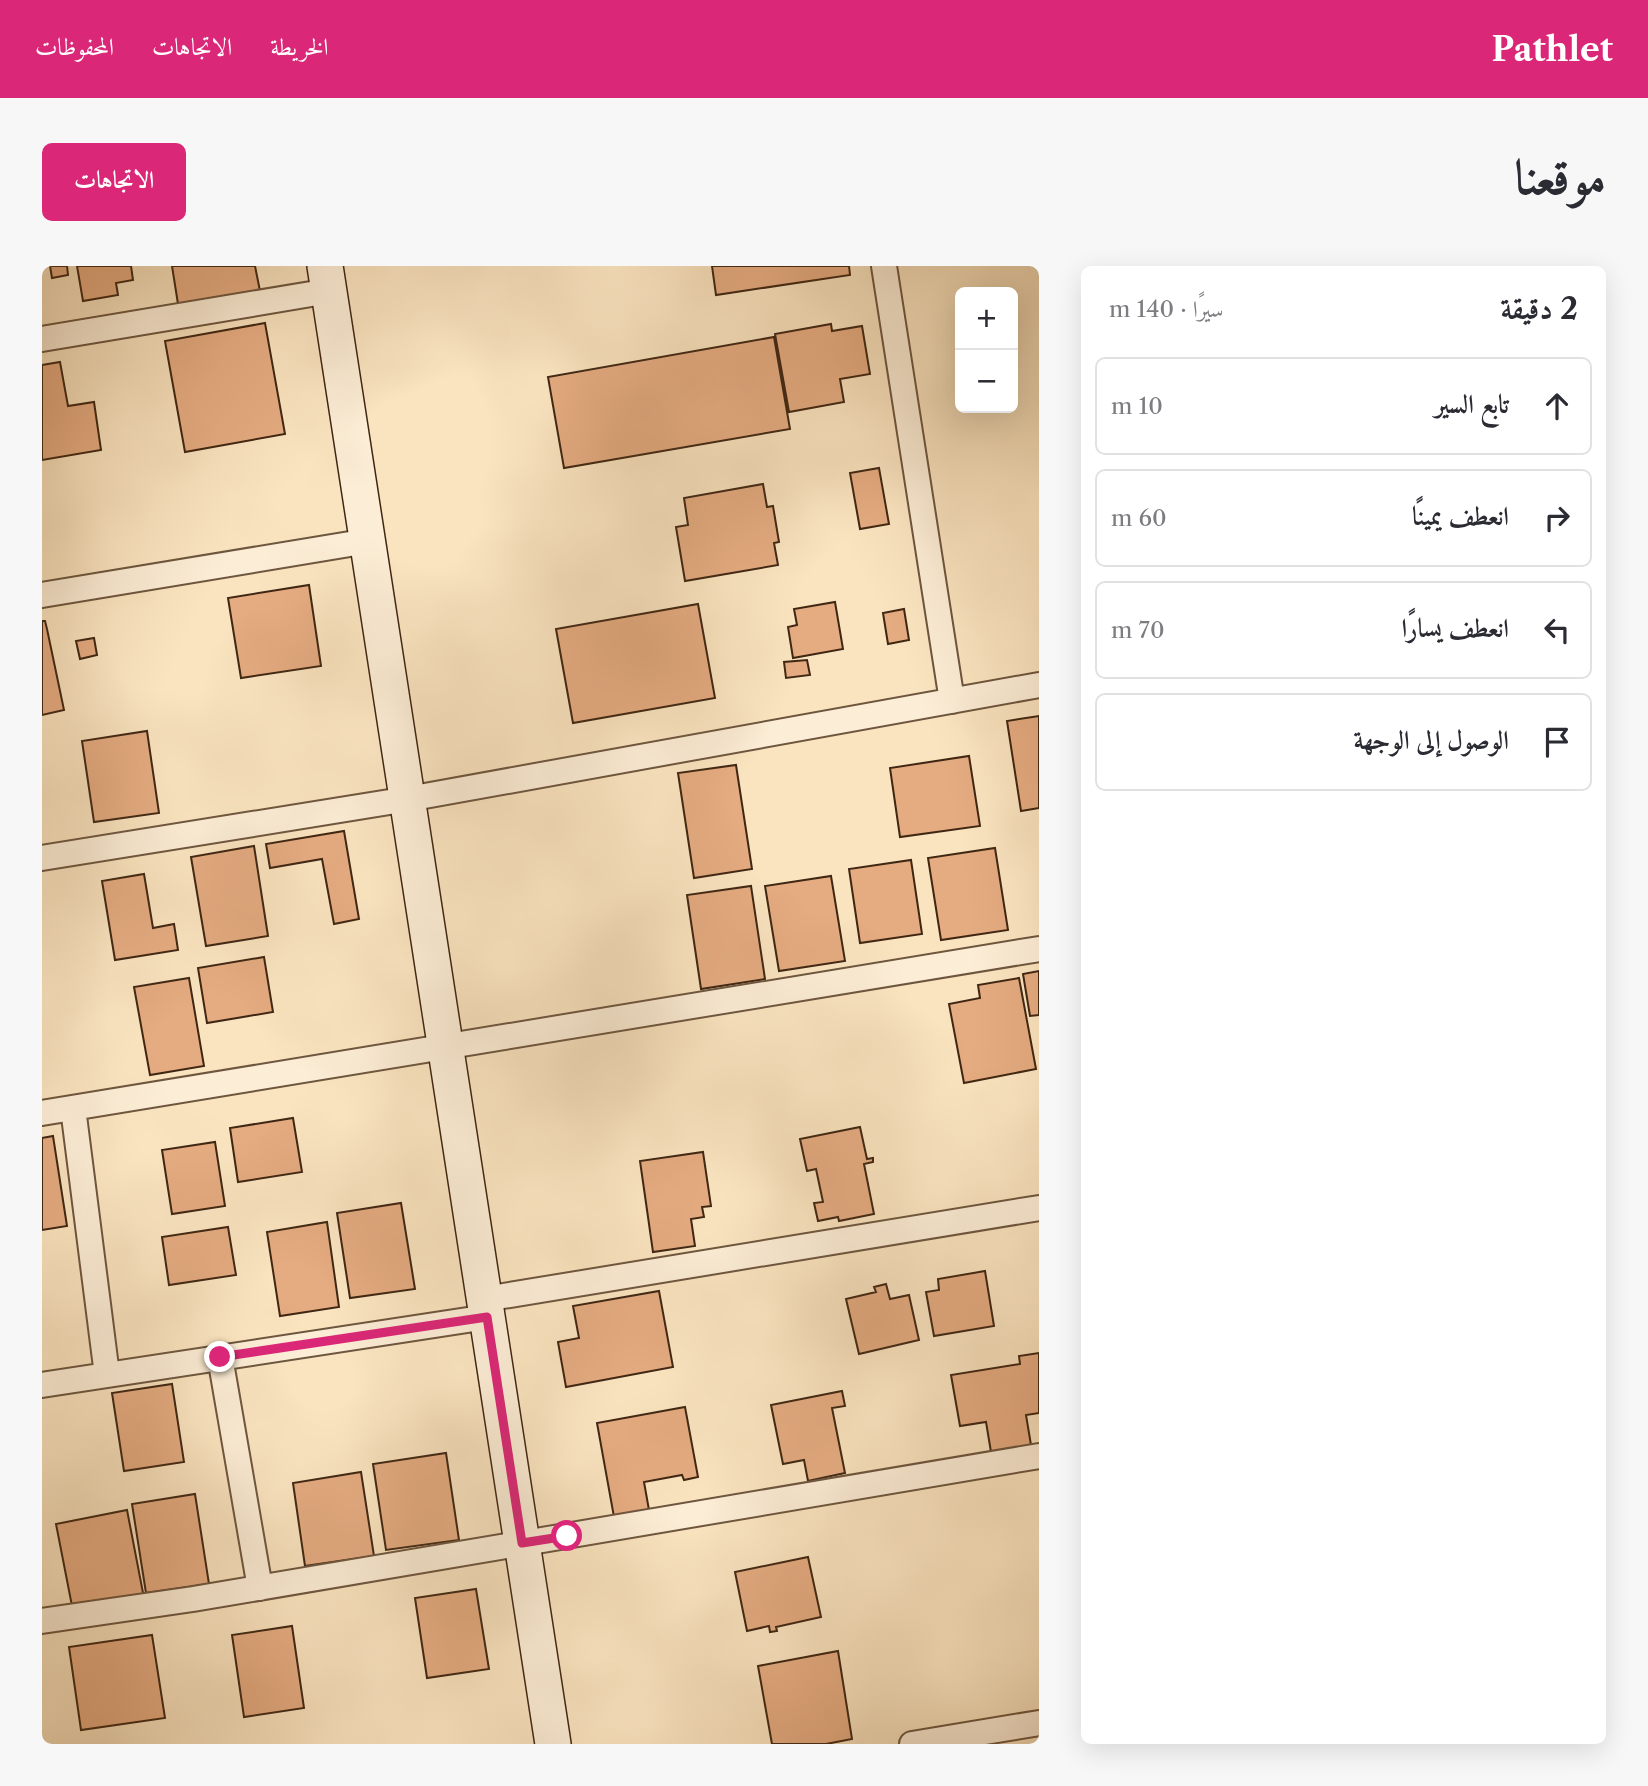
<!DOCTYPE html>
<html lang="ar">
<meta charset="utf-8">
<style>
body{margin:0;font-family:"Libre Caslon Text",Amiri,serif;background:#f7f7f7;color:#2b2b33;direction:rtl}
.controls{position:absolute;right:21px;top:21px;display:grid;overflow:hidden;border-radius:10px;box-shadow:0 7px 28px #0002}
.controls button{width:63px;height:63px;display:grid;place-items:center;padding:0;border:0;border-bottom:2px solid #e1e1e2;background:#fff;color:#2b2b33;font:35px sans-serif}
.stop{position:absolute;width:21px;height:21px;margin:-16px;border:5px solid #db2777;border-radius:50%;background:#fff}
.stop.end{background:#db2777;border-color:#fff;box-shadow:0 2px 7px #0008}
.list{margin:0;padding:0;list-style:none}
h2{display:flex;justify-content:space-between;align-items:center;height:91px;margin:0;padding:0 28px;font-size:30px}
h2 small{font-size:23px;font-weight:400;color:#7c7c81}
.list li{display:grid;grid-template-columns:46px 1fr auto;gap:21px;align-items:center;box-sizing:border-box;height:98px;margin:0 14px 14px;padding:0 14px;border:2px solid #e1e1e2;border-radius:10px}
.list b{display:block;font-size:26px;white-space:nowrap}
.list em{font-size:23px;font-style:normal;color:#7c7c81}
.icon{flex:none;width:38px;height:38px;fill:none;stroke:currentColor;stroke-width:2;stroke-linecap:round;stroke-linejoin:round}
.map{position:relative;flex:none;width:997px;height:1478px;overflow:hidden;direction:ltr;border-radius:10px}
header{display:flex;align-items:center;gap:42px;box-sizing:border-box;height:98px;padding:0 35px;background:#db2777;color:#fff}
header strong{font-size:33px}
nav{display:flex;gap:38px;margin-inline-start:auto;font-size:24px}
.intro{display:flex;align-items:center;justify-content:space-between;box-sizing:border-box;height:168px;padding:0 42px}
h1{margin:0;font-size:49px}
.button{padding:18px 32px;border-radius:10px;background:#db2777;color:#fff;font-size:24px;font-weight:700}
main{display:flex;gap:42px;padding:0 42px}
aside{flex:1;background:#fff;border-radius:10px;box-shadow:0 7px 28px #0002}
.map>svg:first-child{display:block}
.building{fill:#e5ab81;stroke:#402713;stroke-width:2}
.lines{fill:none;stroke-linecap:round;stroke-linejoin:round}
.street-casing{stroke:#6e563e;stroke-width:28}
.secondary-casing{stroke:#402713;stroke-width:38}
.street{stroke:#fcedd6;stroke-width:24}
.secondary{stroke:#fcedd6;stroke-width:35}
.route{stroke:#db2777;stroke-width:9}
</style>
<header>
<strong>Pathlet</strong>
<nav><a>الخريطة</a><a>الاتجاهات</a><a>المحفوظات</a></nav>
</header>
<div class="intro"><h1>موقعنا</h1><a class="button">الاتجاهات</a></div>
<main>
<aside>
<h2>2 دقيقة<small>سيرًا · 140 m</small></h2>
<ul class="list">
<li><svg class="icon" aria-label="ahead" viewBox="0 0 24 24"><path d="M12 20V5M6 11l6-6 6 6"/></svg><div><b>تابع السير</b></div><em>10 m</em></li>
<li><svg class="icon" aria-label="right" viewBox="0 0 24 24"><path d="M7 20v-9h11M14 6l5 5-5 5"/></svg><div><b>انعطف يمينًا</b></div><em>60 m</em></li>
<li><svg class="icon" aria-label="left" viewBox="0 0 24 24"><path d="M17 20v-9H6M10 6l-5 5 5 5"/></svg><div><b>انعطف يسارًا</b></div><em>70 m</em></li>
<li><svg class="icon" aria-label="arrive" viewBox="0 0 24 24"><path d="M6 21V4h12l-3 4 3 4H6"/></svg><div><b>الوصول إلى الوجهة</b></div></li>
</ul>
</aside>
<div class="map">
<svg width="997" height="1478" viewBox="0 0 997 1478">
<rect width="100%" height="100%" fill="#fae4c0"/>
<filter id="stains"><feTurbulence type="fractalNoise" baseFrequency=".00286" numOctaves="4"/><feColorMatrix values="0 0 0 0 .2 0 0 0 0 .09 0 0 0 0 .02 0 0 0 .5 -.17"/></filter>
<radialGradient id="worn" r=".72"><stop offset=".6" stop-color="#630" stop-opacity="0"/><stop offset="1" stop-color="#630" stop-opacity=".3"/></radialGradient>
<path class="building" d="M8 0H25L26 9 10 12Z
M35 0H89L91 14 74 17 76 29 41 35Z
M130 0H213L218 25 136 38Z
M670 0H807L808 9 674 29Z
M223 57 243 168 143 186 123 75Z
M789 58 790 65 820 60 828 108 798 113 802 136 747 146 733 68Z
M732 71 748 163 522 202 506 111Z
M18 96 26 140 52 136 59 184 0 194V99Z
M837 202 847 258 818 263 808 207Z
M721 218 725 241 731 240 737 276 732 277 736 299 643 315 634 261 646 259 642 232Z
M267 319 279 400 199 412 186 332Z
M793 336 801 383 751 392 746 361 755 359 752 343Z
M656 338 673 432 531 457 514 363Z
M862 343 867 374 846 378 841 347Z
M0 355H3L5 363 22 444 0 449Z
M52 372 55 389 38 393 34 375Z
M765 394 768 409 744 412 742 396Z
M997 450V542L979 545 965 455Z
M105 465 117 547 52 556 40 475Z
M927 490 938 560 858 571 848 502Z
M694 499 710 603 652 612 636 507Z
M302 565 317 653 292 658 280 593 228 602 224 578Z
M212 580 226 670 164 680 149 591Z
M953 582 966 664 899 674 886 592Z
M869 594 880 668 818 677 807 603Z
M102 608 111 662 132 658 136 684 73 694 60 615Z
M789 610 803 695 737 705 723 620Z
M709 620 723 713 659 723 645 629Z
M222 691 231 746 165 757 156 702Z
M997 705V749L988 750 981 708Z
M147 712 162 800 108 809 92 721Z
M977 712 994 803 922 817 907 738 938 732 936 719Z
M251 852 260 906 196 916 188 862Z
M818 861 825 893 831 892V896L822 898 832 948 797 955 796 951 776 955 772 937 781 936 774 903 765 905 758 873Z
M11 870 25 960 0 964V872Z
M173 876 183 940 130 948 120 884Z
M661 886 669 940 660 941 662 951 649 953 653 980 611 986 598 895Z
M359 937 373 1023 308 1032 295 947Z
M285 956 297 1041 238 1050 225 966Z
M186 961 194 1009 127 1019 120 971Z
M943 1005 952 1060 892 1070 884 1026 897 1024 896 1013Z
M844 1018 848 1033 867 1029 877 1074 817 1088 804 1033 834 1026 832 1021Z
M617 1025 631 1101 524 1121 516 1076 537 1072 531 1040Z
M997 1087V1147L984 1149 990 1185 950 1192 944 1156 918 1160 909 1109 978 1098 977 1090Z
M130 1118 142 1196 82 1205 70 1127Z
M800 1125 803 1140 790 1142 803 1207 766 1215 762 1194 741 1198 729 1139Z
M643 1141 656 1211 642 1214 640 1209 602 1216 607 1244 572 1251 555 1157Z
M404 1187 417 1274 344 1284 331 1198Z
M319 1206 332 1290 263 1300 251 1217Z
M153 1228 167 1318 104 1327 90 1238Z
M85 1244 102 1332 31 1345 14 1258Z
M766 1291 779 1351 734 1361 735 1365 728 1366 727 1360 705 1365 693 1306Z
M434 1323 447 1403 385 1412 373 1332Z
M250 1360 262 1442 202 1451 190 1369Z
M110 1369 123 1452 39 1464 27 1381Z
M796 1385 810 1473 784 1478H730L716 1400Z"/>
<g class="lines">
<g class="street-casing">
<path id="street" d="M842 0 910 435
M0 73 287 25
M0 329 326 275
M0 592 366 533 997 419
M31 842 65 1109
M0 847 997 683
M443 1033 997 942
M178 1091 218 1322
M0 1119 445 1051
M0 1355 151 1333 997 1190
M870 1478 997 1457"/>
</g>
<g class="secondary-casing">
<path id="secondary" d="M283 0 511 1478"/>
</g>
<use href="#street" class="street"/>
<use href="#secondary" class="secondary"/>
</g>
<g class="lines">
<path class="route" d="M178 1091 445 1051 480 1277 525 1270"/>
</g>
<rect width="100%" height="100%" filter="url(#stains)"/>
<rect width="100%" height="100%" fill="url(#worn)"/>
</svg>
<div class="controls">
<button>+</button>
<button>−</button>
</div>
<div class="stop" style="left:525px;top:1270px"></div>
<div class="stop end" style="left:178px;top:1091px"></div>
</div>
</main>
